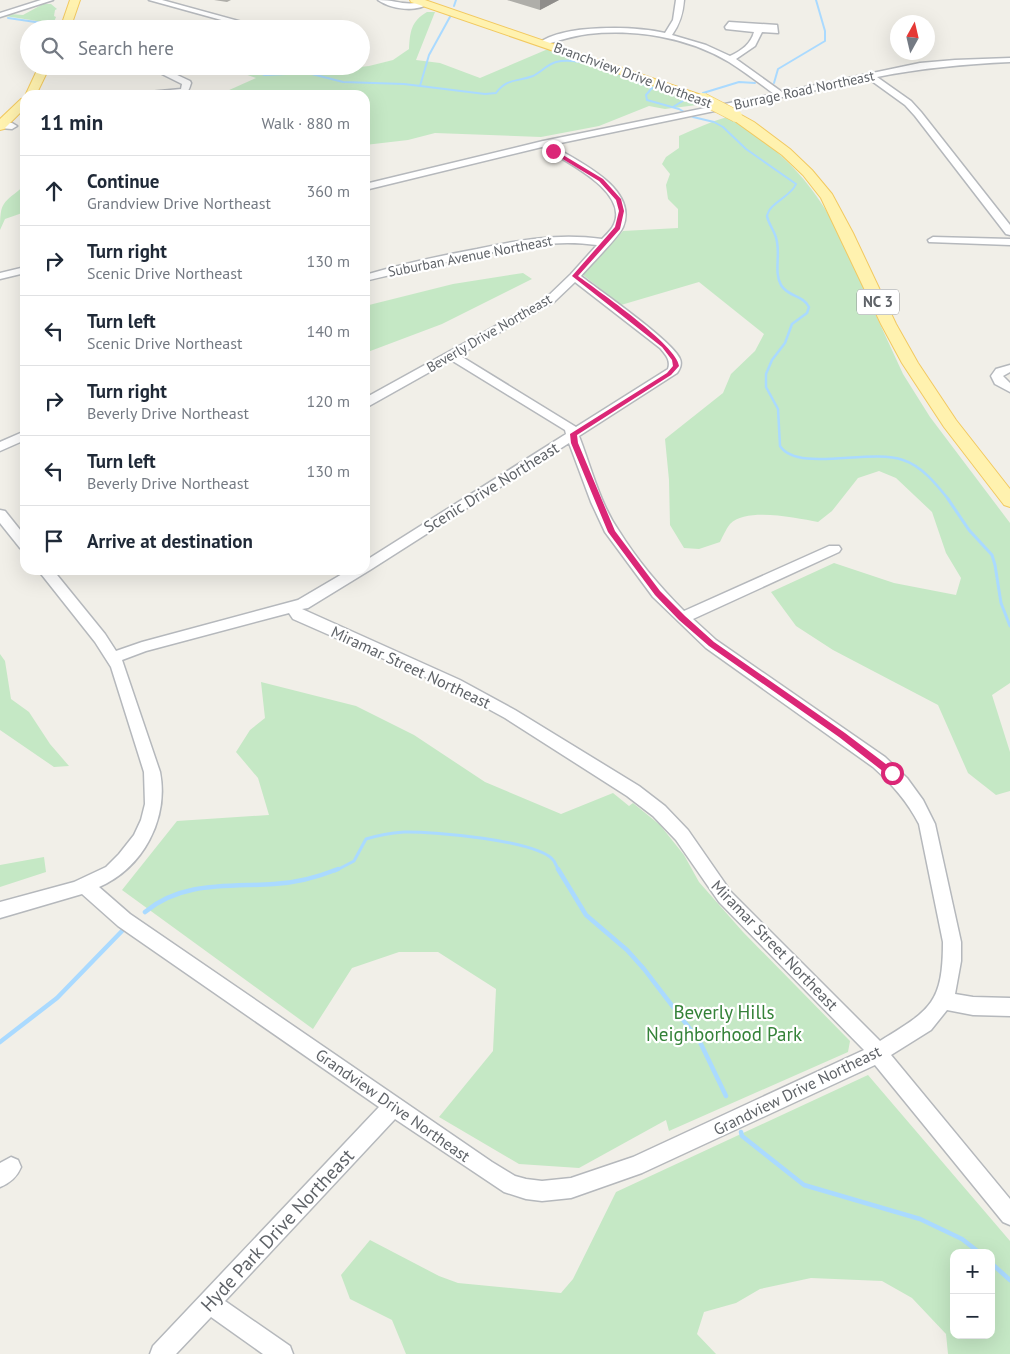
<!DOCTYPE html>
<meta charset="utf-8">
<style>
body{margin:0;font-family:"PT Sans",sans-serif;background:#f6f6f7;color:#1f2937}
.controls{position:absolute;right:15px;bottom:15px;display:grid;overflow:hidden;border-radius:10px;box-shadow:0 5px 20px #0002}
.controls button{width:45px;height:45px;display:grid;place-items:center;padding:0;border:0;border-bottom:1px solid #e0e1e3;background:#fff;color:#1f2937;font:25px sans-serif}
.compass{position:absolute;left:890px;top:15px;width:45px;height:45px;border-radius:50%;background:#fff;box-shadow:0 5px 20px #0002;rotate:8deg}
.stop{position:absolute;width:15px;height:15px;margin:-11px;border:4px solid #db2777;border-radius:50%;background:#fff}
.stop.end{background:#db2777;border-color:#fff;box-shadow:0 1px 5px #0008}
.list{margin:0;padding:0;list-style:none}
h2{display:flex;justify-content:space-between;align-items:center;height:65px;margin:0;padding:0 20px;font-size:21px}
h2 small{font-size:16px;font-weight:400;color:#747a83}
.list li{display:grid;grid-template-columns:32px 1fr auto;gap:15px;align-items:center;box-sizing:border-box;height:70px;padding:0 20px;border-top:1px solid #e0e1e3}
.list b{display:block;font-size:19px;white-space:nowrap}
.list p{margin:0;font-size:16px;white-space:nowrap;color:#747a83}
.list em{font-size:16px;font-style:normal;color:#747a83}
.icon{flex:none;width:28px;height:28px;fill:none;stroke:currentColor;stroke-width:2;stroke-linecap:round;stroke-linejoin:round}
.map{position:relative;flex:none;width:1010px;height:1354px;overflow:hidden}
.search{position:absolute;background:#fff;box-shadow:0 5px 20px #0002;left:20px;top:20px;width:350px;height:55px;display:flex;align-items:center;gap:12px;box-sizing:border-box;padding:0 18px;border-radius:28px;color:#747a83;font-size:19px}
.panel{position:absolute;background:#fff;box-shadow:0 5px 20px #0002;left:20px;top:90px;width:350px;height:485px;border-radius:15px}
.map>svg:first-child{display:block}
.green{fill:#c5e8c5;fill-rule:evenodd}
.lines{fill:none;stroke-linecap:round;stroke-linejoin:round}
.stream-far3{stroke:#aadaff;stroke-width:2}
.stream-far2{stroke:#aadaff;stroke-width:2.5}
.stream-far1{stroke:#aadaff;stroke-width:3}
.stream{stroke:#aadaff;stroke-width:4.5}
.minor-casing{stroke:#b5b8bc;stroke-width:3}
.major-casing{stroke:#f2c960;stroke-width:2}
.minor{fill:#fff;fill-rule:evenodd}
.major{fill:#fff2af;fill-rule:evenodd}
.major-bridge-casing{stroke:#f2c960;stroke-width:13;stroke-linecap:butt}
.major-bridge{stroke:#fff2af;stroke-width:12}
.wall{fill:#afaea9}
.shaded-wall{fill:#8f8d8a}
.route{fill:#db2777}
.labels{text-anchor:middle;stroke-width:4.5;stroke-linejoin:round;paint-order:stroke}
.far-street-label{font-size:14px;fill:#5f6368;stroke:#fff}
.shield{fill:#fff;stroke:#8f9295;stroke-width:1}
.shield-label{font-size:15px;font-weight:bold;fill:#5f6368}
.street-label{font-size:16px;fill:#5f6368;stroke:#fff}
.near-park-label{font-size:19px;fill:#348238;stroke:#fff}
.near-street-label{font-size:19px;fill:#5f6368;stroke:#fff}
</style>
<div class="map">
<svg width="1010" height="1354" viewBox="0 0 1010 1354">
<rect width="100%" height="100%" fill="#f1efe8"/>
<path class="green" d="M43 4H51L57 9 55 10 54 16 56 17 54 22H44L5 16 10 14 23 15Z
M427 12H435L416 60 440 63 480 78 548 49 705 104 665 109 649 106 599 126 541 137 435 133 408 140 365 145V95H222L227 91 256 78 222 66H284L324 71 369 66 393 60 409 49C410 32 411 21 427 12Z
M83 21 130 24 149 29H80Z
M727 117C775 146 803 171 832 220L903 374 930 417 1010 523V683L992 695 1010 752V791L996 795 968 773 938 705 833 650 796 626 771 592 834 563 894 583 956 595 961 578 946 553 932 512 896 478 879 471 858 478 832 511 818 522C796 518 747 507 730 524 726 529 723 536 720 542L699 549 684 548 670 525 669 480 665 439 723 393 731 374 755 351 764 334 699 282 621 305 583 275 623 231 678 228V209L668 199 666 185 670 174 662 164 666 157 679 148V136C695 129 710 122 727 117Z
M25 185V212L5 219 0 230C0 200 3 204 25 185Z
M523 273 532 279 442 324 365 353V306L453 284Z
M0 654 5 661 11 699 29 712 50 744 69 766 54 767 0 730Z
M261 682 356 706 414 735 485 782 561 814 613 793 629 806 633 803 660 825 684 855 699 882 743 932 850 1041 848 1052 669 1131 666 1120 579 1168 519 1164 439 1117 493 1051 496 989 438 952H399L352 968 313 1029 122 890 177 821 269 815 258 778 236 752 250 730 265 718Z
M44 857 46 872 0 887V865Z
M868 1075 1010 1241V1354H948L946 1334 912 1298 882 1281 811 1278 760 1289 736 1303 704 1312 697 1334 716 1354H406L392 1320 350 1299 341 1275 370 1240 439 1276 458 1283 561 1293 573 1279 616 1192ZM954 1253H991V1335H954Z"/>
<g class="lines">
<path class="stream-far3" d="M454 6 456 0
M8 18 49 24 93 25 114 29
M236 66 265 75 308 73 343 82 404 84 485 94 496 93C507 78 517 82 533 76 541 72 548 64 556 62 582 55 627 78 652 88L646 95 647 100 679 109 693 117 714 122 723 127 746 149 796 184C791 197 768 203 767 217
M774 83 778 69 825 41V31L816 0
M420 86 429 55 451 15
M703 93 739 82 755 83
M673 107 689 97"/>
<path class="stream-far2" d="M767 216C769 226 776 232 777 242 780 256 774 273 781 285 788 297 803 295 809 307L807 313 792 324 785 343 772 360 766 374V387L778 409 780 446C798 473 870 448 903 460 922 466 937 485 949 500"/>
<path class="stream-far1" d="M948 499 969 530 992 555 995 565 1001 603 1010 626
M335 871 354 861 366 839C379 835 391 833 404 832 429 831 539 840 554 861 555 863 557 867 559 871"/>
<path class="stream" d="M558 869 586 915 627 950 644 969 700 1042 726 1096
M145 912C182 881 229 887 274 884 296 883 318 877 338 869
M0 1042 57 998 122 931
M741 1132 742 1136 804 1185 920 1219 962 1239 980 1253
M991 1263 1010 1280"/>
<g class="minor-casing">
<path id="minor" d="M41 0H53L0 17V13Z
M149 0H162L268 29H254Z
M378 0C398 0 405 7 425 1L429 3C416 13 391 9 378 0Z
M676 0H684C683 13 680 24 672 35L706 45 730 56C741 51 751 44 754 32L726 29 725 27 729 22 777 25 778 33 762 32 755 46 736 59 782 92 920 63 955 60 1010 58V62C965 64 922 68 877 77L911 101 921 112 1010 225V235L1006 234 915 116 905 105 869 79 551 145C577 161 639 188 623 227 619 237 590 265 581 276 599 290 674 342 680 359 682 364 680 369 677 373L579 436C591 467 600 504 619 531 637 560 660 587 684 611L829 546H839L841 549 839 552 693 619 716 640 885 757 907 778 923 800 935 824 961 942V961L955 994 973 997 1010 998V1016L973 1015 947 1010 931 1030 891 1055 1010 1199V1225L1003 1222 875 1065 642 1173 571 1198 542 1201 526 1199 504 1192 395 1119 225 1301 290 1346 293 1354H263L211 1317 176 1354H150L153 1346 379 1107 118 926 82 894 0 918V902L74 882 106 867 119 854 134 835 141 820 145 804 144 772 111 667 95 642 38 570H53L105 634 116 651 142 642 298 600 349 570H365V561L566 434 565 430 451 360 369 406 365 407V398L546 298 571 274 597 245C556 239 518 247 478 255 440 263 403 272 365 281V275C402 264 439 256 477 249 519 240 558 233 602 239 605 236 609 232 612 228 634 193 564 161 542 147L365 190V184L543 141 774 94C759 83 745 72 729 62 687 37 636 29 588 34 572 36 558 41 543 45L539 43C564 24 635 26 665 33L673 20ZM575 282 660 348C666 355 671 360 668 369L576 427 459 355 554 302ZM569 443 591 502 605 532 653 597 706 648 873 767C892 784 907 801 919 824L943 942C943 1004 930 1010 880 1041L731 892 688 830 665 806 639 786 515 710 460 680 302 609 308 608 370 570ZM289 613 293 619 450 688 505 718 627 796 653 816 676 840 719 902 864 1050 633 1157 571 1178 542 1181 526 1179 515 1176 492 1162 130 914 99 887C143 868 169 819 160 772L122 660 146 651Z
M146 66H158L190 81 191 83C190 86 189 91 186 93 177 98 114 95 100 95L104 92H149L181 89 182 84Z
M0 122 12 123 17 126 12 129 0 128Z
M933 237 1010 239V245L929 242 928 240Z
M25 267V273L0 279V273Z
M1010 365V372L1003 376 1010 383V392L995 384 991 376 996 369Z
M25 431V440L0 451V442Z
M0 510 5 511 25 536V550L20 548 0 523Z
M11 1157 18 1160 21 1167C17 1177 10 1183 0 1187V1163Z"/>
</g>
<g class="major-casing">
<path id="major" d="M70 0H80L70 29H60Z
M410 0H425L707 97 709 99 707 101H699L411 2Z
M39 66H50L36 95 25 96Z
M25 98V108L4 129 0 130V119L21 99Z
M736 112 754 122 790 149 812 170 832 194 853 233 896 324 918 363 956 420 1010 489V507L1004 505 944 427 902 363 881 324 821 198 803 175 782 155 732 119 730 116Z"/>
</g>
<use href="#minor" class="minor"/>
<use href="#major" class="major"/>
<g class="major-bridge-casing">
<path id="major-bridge" d="M703 99 736 116"/>
</g>
<use href="#major-bridge" class="major-bridge"/>
</g>
<path class="wall" d="M214 0H231L227 2Z
M507 0H559L540 10Z"/>
<path class="shaded-wall" d="M540 0H559L540 10Z"/>
<path class="route" d="M553 149 603 179 621 199 624 211 620 229 578 276C597 290 678 346 679 366L671 375 577 435 578 443 615 531 660 591 685 616 714 642 845 733 895 771V776H889L839 737 709 646 679 620 655 595 608 532 571 443 570 434 667 373 673 366 672 360 662 347 572 276 615 227 619 211 616 200 599 181 551 152Z"/>
<g class="labels">
<g class="far-street-label">
<text transform="translate(633 75) rotate(20)" y="5">Branchview Drive Northeast</text>
<text transform="translate(804 90) rotate(-12)" y="5">Burrage Road Northeast</text>
<text transform="translate(470 256) rotate(-11)" y="5">Suburban Avenue Northeast</text>
<text transform="translate(489 333) rotate(-30)" y="5">Beverly Drive Northeast</text>
</g>
<rect class="shield" x="857" y="289.5" width="42" height="25" rx="4"/>
<g class="shield-label">
<text x="878" y="307">NC 3</text>
</g>
<g class="street-label">
<text transform="translate(491 487) rotate(-32)" y="6">Scenic Drive Northeast</text>
<text transform="translate(411 667) rotate(25)" y="6">Miramar Street Northeast</text>
<text transform="translate(775 945) rotate(46)" y="6">Miramar Street Northeast</text>
<text transform="translate(797 1090) rotate(-26)" y="6">Grandview Drive Northeast</text>
<text transform="translate(393 1105) rotate(35)" y="6">Grandview Drive Northeast</text>
</g>
<g class="near-park-label">
<text x="724" y="1019">Beverly Hills<tspan x="724" dy="22">Neighborhood Park</tspan></text>
</g>
<g class="near-street-label">
<text transform="translate(277 1230) rotate(-47)" y="7">Hyde Park Drive Northeast</text>
</g>
</g>
</svg>
<div class="controls">
<button>+</button>
<button>−</button>
</div>
<svg class="compass" viewBox="-18 -18 36 36"><path d="M0-13l5 13h-10z" fill="#e53935"/><path d="M0 13l5-13h-10z" fill="#747a83"/></svg>
<div class="stop" style="left:892px;top:773px"></div>
<div class="stop end" style="left:553px;top:151px"></div>
<div class="search"><svg class="icon" aria-label="search" viewBox="0 0 24 24"><circle cx="10" cy="10" r="6"/><path d="M15 15l6 6"/></svg>Search here</div>
<section class="panel">
<h2>11 min<small>Walk · 880 m</small></h2>
<ul class="list">
<li><svg class="icon" aria-label="ahead" viewBox="0 0 24 24"><path d="M12 20V5M6 11l6-6 6 6"/></svg><div><b>Continue</b><p>Grandview Drive Northeast</p></div><em>360 m</em></li>
<li><svg class="icon" aria-label="right" viewBox="0 0 24 24"><path d="M7 20v-9h11M14 6l5 5-5 5"/></svg><div><b>Turn right</b><p>Scenic Drive Northeast</p></div><em>130 m</em></li>
<li><svg class="icon" aria-label="left" viewBox="0 0 24 24"><path d="M17 20v-9H6M10 6l-5 5 5 5"/></svg><div><b>Turn left</b><p>Scenic Drive Northeast</p></div><em>140 m</em></li>
<li><svg class="icon" aria-label="right" viewBox="0 0 24 24"><path d="M7 20v-9h11M14 6l5 5-5 5"/></svg><div><b>Turn right</b><p>Beverly Drive Northeast</p></div><em>120 m</em></li>
<li><svg class="icon" aria-label="left" viewBox="0 0 24 24"><path d="M17 20v-9H6M10 6l-5 5 5 5"/></svg><div><b>Turn left</b><p>Beverly Drive Northeast</p></div><em>130 m</em></li>
<li><svg class="icon" aria-label="arrive" viewBox="0 0 24 24"><path d="M6 21V4h12l-3 4 3 4H6"/></svg><div><b>Arrive at destination</b></div></li>
</ul>
</section>
</div>
